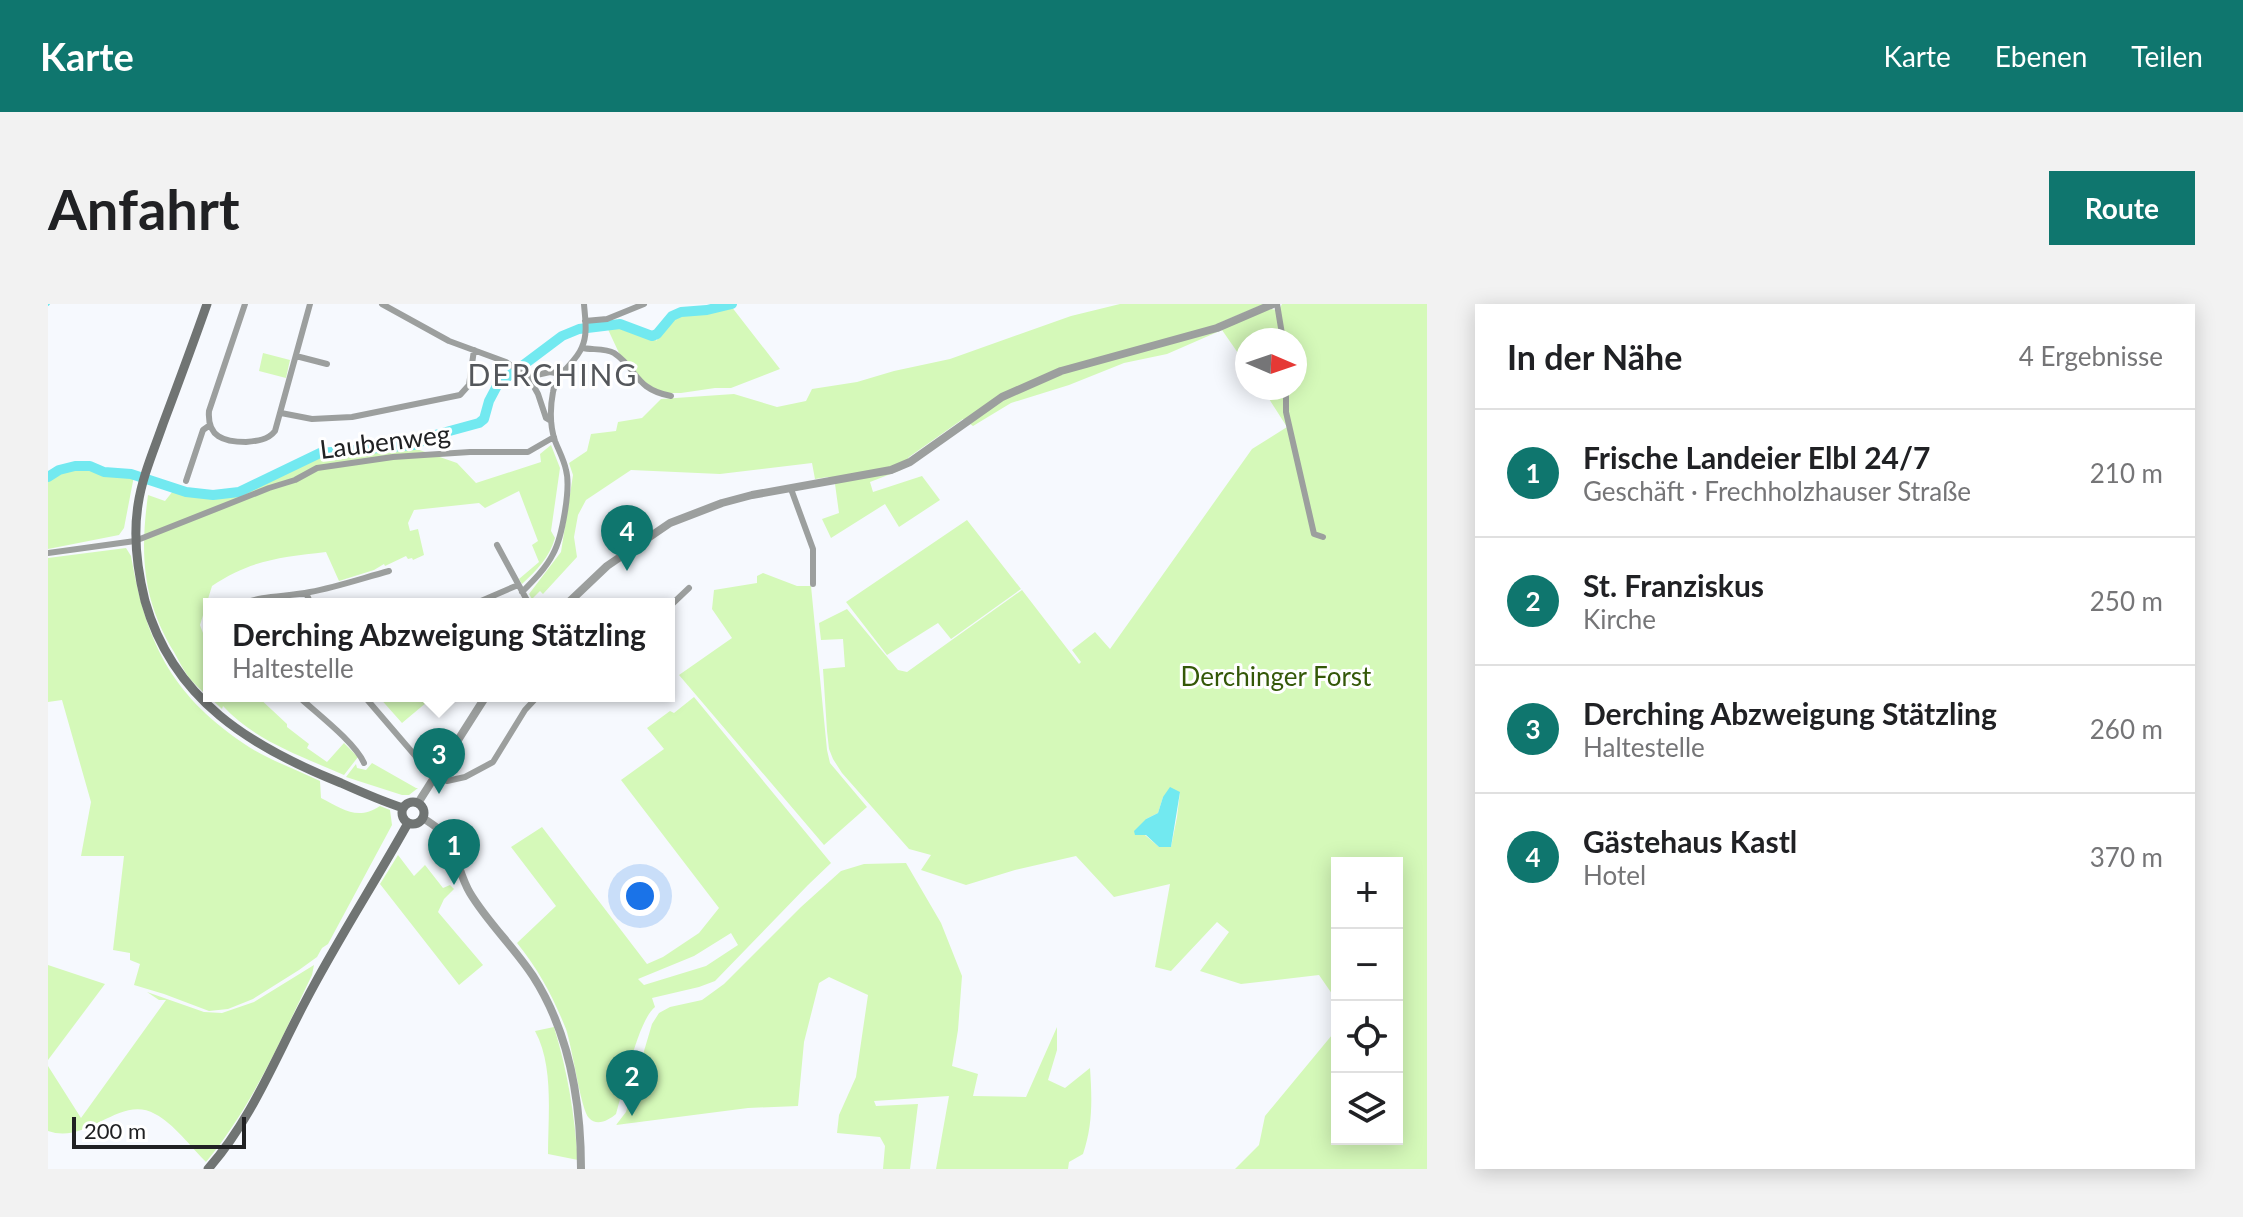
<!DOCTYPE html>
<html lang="de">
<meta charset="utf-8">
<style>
body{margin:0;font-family:Lato,sans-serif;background:#f2f2f2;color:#202124}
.controls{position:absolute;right:24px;bottom:24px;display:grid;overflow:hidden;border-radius:0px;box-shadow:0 4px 20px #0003}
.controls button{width:72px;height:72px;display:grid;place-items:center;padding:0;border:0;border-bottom:2px solid #e0e0e0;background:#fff;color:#202124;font:40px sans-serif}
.compass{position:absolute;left:1187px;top:24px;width:72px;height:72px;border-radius:50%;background:#fff;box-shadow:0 4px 20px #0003;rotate:92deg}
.scale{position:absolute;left:24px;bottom:20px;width:174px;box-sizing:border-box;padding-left:8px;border:4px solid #202123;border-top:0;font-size:22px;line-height:28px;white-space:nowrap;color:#202123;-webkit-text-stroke:6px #fff;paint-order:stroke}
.you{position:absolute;left:592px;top:592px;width:28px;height:28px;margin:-20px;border:6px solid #fff;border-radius:50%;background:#1a73e8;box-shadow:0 0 0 12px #1a73e833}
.badge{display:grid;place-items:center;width:52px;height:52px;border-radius:50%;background:#0f766e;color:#fff;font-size:26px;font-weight:700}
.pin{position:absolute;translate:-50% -66px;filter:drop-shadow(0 2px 4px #0008)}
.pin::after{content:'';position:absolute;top:42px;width:28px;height:24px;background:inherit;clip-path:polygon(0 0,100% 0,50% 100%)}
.popup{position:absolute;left:155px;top:294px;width:472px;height:104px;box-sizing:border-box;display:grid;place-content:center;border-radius:0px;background:#fff;filter:drop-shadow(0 2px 6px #0005);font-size:26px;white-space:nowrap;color:#757577}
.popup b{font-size:30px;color:#202124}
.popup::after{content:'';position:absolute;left:50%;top:100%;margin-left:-16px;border:16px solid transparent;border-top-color:#fff}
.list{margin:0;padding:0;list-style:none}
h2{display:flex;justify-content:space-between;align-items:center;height:104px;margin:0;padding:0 32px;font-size:34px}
h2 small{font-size:26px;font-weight:400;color:#757577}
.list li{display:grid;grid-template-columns:52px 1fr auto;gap:24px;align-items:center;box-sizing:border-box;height:128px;padding:0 32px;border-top:2px solid #e0e0e0}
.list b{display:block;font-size:30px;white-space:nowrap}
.list p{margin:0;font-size:26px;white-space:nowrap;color:#757577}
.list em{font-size:26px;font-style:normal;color:#757577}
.icon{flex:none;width:44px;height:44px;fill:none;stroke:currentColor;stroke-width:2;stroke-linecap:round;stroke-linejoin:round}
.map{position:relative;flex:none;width:1379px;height:865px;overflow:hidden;border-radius:0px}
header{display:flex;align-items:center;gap:48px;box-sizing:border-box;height:112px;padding:0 40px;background:#0f766e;color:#fff}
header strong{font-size:38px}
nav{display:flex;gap:44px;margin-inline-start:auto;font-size:28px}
.intro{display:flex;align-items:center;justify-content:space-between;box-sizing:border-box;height:192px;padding:0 48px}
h1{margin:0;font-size:56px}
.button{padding:20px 36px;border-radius:0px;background:#0f766e;color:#fff;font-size:28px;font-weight:700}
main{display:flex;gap:48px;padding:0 48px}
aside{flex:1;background:#fff;border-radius:0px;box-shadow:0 4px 20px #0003}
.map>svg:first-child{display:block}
.green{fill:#d5f9b9;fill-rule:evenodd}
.water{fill:#72e9f0}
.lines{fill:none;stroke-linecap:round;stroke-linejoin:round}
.stream{stroke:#72e9f0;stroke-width:2}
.river{stroke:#72e9f0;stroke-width:10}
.minor{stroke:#9c9f9e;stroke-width:6}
.tertiary{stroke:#9c9f9e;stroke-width:8}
.secondary{stroke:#707473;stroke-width:9}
.labels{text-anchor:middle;stroke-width:6;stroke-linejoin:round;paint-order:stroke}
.street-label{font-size:26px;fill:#202123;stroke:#fff}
.park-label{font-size:26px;fill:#345808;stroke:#fff}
.quarter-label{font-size:30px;letter-spacing:2px;fill:#54575b;stroke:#fff}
</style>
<header>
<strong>Karte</strong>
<nav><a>Karte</a><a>Ebenen</a><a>Teilen</a></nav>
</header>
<div class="intro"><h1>Anfahrt</h1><a class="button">Route</a></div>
<main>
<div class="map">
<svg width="1379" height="865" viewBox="0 0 1379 865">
<rect width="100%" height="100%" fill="#f6f9fe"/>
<path class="green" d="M1072 0H1216L1171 19 1223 5 1228 6 1234 36H1199V62L1174 26 1119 50 1076 59 1021 81 963 99 925 122 915 115 861 153 853 166 822 178 825 188 874 172 892 196 851 223 837 200 783 234 774 215 791 209 787 180 780 173 767 175 764 159 672 170 583 166 538 196 530 211 526 233 529 253 495 290 492 287 484 295 481 290 513 248 525 171 521 159 539 147 543 130 568 127 570 118 594 114 613 95 686 90 729 103 758 97 764 85 809 78 846 67 902 55 1023 12Z
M1234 0H1379V865H1187L1211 841 1217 812 1284 731 1289 720V835H1349V559H1289V697L1271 671 1193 680 1152 667 1181 628 1169 618 1123 667 1107 663 1122 580 1066 593 1028 552 967 566 918 581 873 566 883 551 861 545 794 469 785 455 781 445 779 427 775 365 797 363 795 335 773 336 771 319 799 305 850 366 859 368 974 286 1031 360 1033 358 1024 346 1047 328 1062 345 1204 145 1239 123 1214 84H1237L1241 107 1240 84H1247V36H1237L1232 4ZM1132 488 1129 513 1123 543H1111L1097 531 1098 515 1110 509 1115 493Z
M683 2 732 65 683 84H667L633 89H613L594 76 571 49 557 19 573 18 601 28 607 27 608 37C614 30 618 21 624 15 631 8 670 5 683 2Z
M215 49 242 56 238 74 211 67Z
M503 141 512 164 503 227 507 234C501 254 489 266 474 280L471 275 491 258 484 241 490 237 471 187 437 204 431 199 366 206 360 219 362 227 370 225 376 251 365 256 364 254 360 255 358 252 337 262 336 260 326 266 291 277 278 248C234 253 202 256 164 282L152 321 161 345V392H209L239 420V423L261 440 259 444 279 458 296 439 310 453 296 471C253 452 207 437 175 402L174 405C164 395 152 386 142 375 136 367 131 357 126 348 94 295 92 250 100 191L117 197 125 187 152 194 193 190 273 152 360 142 409 159 428 179 493 158 492 150Z
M28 164H41L59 172H86L76 224 71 231 0 245V177L13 169Z
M919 216 973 285 903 335 890 319 839 351 798 298Z
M78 244 83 252C98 337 122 389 195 439 218 455 247 465 272 477L273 494C295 505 309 517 332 502L342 506 344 521 280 640 274 644 269 653 251 666 205 695 180 705 161 707 116 690 86 681 92 660 82 656V649L65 646 76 552H33L43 498 14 396 0 398V254Z
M715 269 749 282H763L779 446 782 459 819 503 776 541 631 371 684 334 664 305 666 286 709 279V272Z
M330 392H374L379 398 354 419Z
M646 393 783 559 760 581 667 677 651 683 604 694 607 703C590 716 575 787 568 810 561 816 549 823 541 814 533 807 524 742 518 725 505 693 491 666 469 639L508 602 463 543 494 523 599 660 615 653 651 629 671 604 573 476 616 445 599 424 622 407 626 409ZM683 629 690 641 658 662 596 681 590 675 646 652Z
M324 459 368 484H370L361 491H354L298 473 308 460 309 464 318 466Z
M350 551 366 572 377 561 395 584 402 581 406 585 396 595 390 608 435 661 411 681 332 580Z
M858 559 893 619 914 672 910 726 904 762 930 770 925 792 978 793 1009 723V746L1000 776 1017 784 1042 764C1044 794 1045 821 1035 850L1021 858 1020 865H888L901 792 826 797 828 802 870 800 862 865H835L837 842 832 833 789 829 791 811 808 773 820 691 781 673 771 679 756 738 750 802 700 804 568 821 578 808 604 720 611 709 622 703 654 696 676 680 753 603 793 567 816 560Z
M0 661 57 680 0 756Z
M266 661 264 671C233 735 204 803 158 858 143 843 125 819 107 810 72 790 40 841 0 827V762L33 814 118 696H111L99 688 156 708 174 709 206 698Z
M506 723C520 769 526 808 530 856L500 850C500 811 506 762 487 727Z"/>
<path class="water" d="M1122 483 1132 488 1123 543H1111L1098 531H1087L1086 527 1098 515 1110 509 1115 493Z"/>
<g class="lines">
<path class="stream" d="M0 1 1 0"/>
<path class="river" d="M0 173 11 166 27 162H42L56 168 83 170 138 188 165 191 191 188 272 149 366 141 387 131 431 119 436 115 441 97 450 80 514 32 531 25 572 20 604 32 609 30 624 12 633 8 659 6 684 0"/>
<path class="minor" d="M197 0 161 107C159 133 176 138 198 138 209 137 220 136 227 127L262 0
M334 0 401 37 458 58 475 70 484 72 502 68 513 70
M1229 0 1235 36
M537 17 559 15 596 0
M534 44C544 46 558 44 566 49 590 65 586 85 623 92
M248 52 279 60
M480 72 490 90 498 114 503 117
M1238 84V108L1266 230 1275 233
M233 109 264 115 304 113 412 91 421 81 426 46
M138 177 155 126 162 121
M743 185 765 245V280
M449 241 481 300
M0 249 87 237 221 184 247 176 269 164 345 153 422 148H480L506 133
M474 288C485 277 498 264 505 250 514 234 523 184 518 166 516 156 511 147 507 137 502 122 502 104 505 88 508 68 527 61 534 43 540 30 537 14 536 0
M258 289 263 300
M433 297 470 281
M194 300C216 291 239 293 262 288 289 283 315 274 341 267
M621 303 641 284
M250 392C267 408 307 438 316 459
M316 392 382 469 399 477 417 473 445 458 477 406 490 392"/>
<path class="tertiary" d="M519 300 559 262 622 219 674 199 704 191 843 166 862 158 954 93 1013 67 1169 24 1225 0
M370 499 438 392
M375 514C381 518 389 523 394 528 408 544 411 571 422 589 440 619 466 643 485 672 521 728 533 799 533 865"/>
<path class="secondary" d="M159 0C145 40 130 80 115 120 106 146 94 173 90 201 85 233 89 265 97 297 125 396 203 443 293 479 313 488 334 497 355 504
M354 509a11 11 0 1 1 22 0a11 11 0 1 1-22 0Z
M160 865C203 816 226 757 256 700 288 638 326 580 360 519"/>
</g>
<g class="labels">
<g class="street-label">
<text transform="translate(337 138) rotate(-7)" y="9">Laubenweg</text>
</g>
<g class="park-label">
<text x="1228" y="382">Derchinger Forst</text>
</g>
<g class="quarter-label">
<text x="505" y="82">DERCHING</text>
</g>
</g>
</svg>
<div class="controls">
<button>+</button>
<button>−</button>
<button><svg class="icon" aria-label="locate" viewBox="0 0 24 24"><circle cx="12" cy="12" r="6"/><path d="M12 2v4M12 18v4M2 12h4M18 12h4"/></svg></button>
<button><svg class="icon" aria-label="layers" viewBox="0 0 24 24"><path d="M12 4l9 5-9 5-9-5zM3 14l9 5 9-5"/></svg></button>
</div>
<svg class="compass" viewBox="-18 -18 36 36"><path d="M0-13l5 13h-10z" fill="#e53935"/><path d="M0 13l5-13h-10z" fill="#757577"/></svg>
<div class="scale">200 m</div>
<div class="you"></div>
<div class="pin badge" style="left:406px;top:581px">1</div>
<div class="pin badge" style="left:584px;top:812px">2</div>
<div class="pin badge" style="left:391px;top:490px">3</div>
<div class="popup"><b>Derching Abzweigung Stätzling</b>Haltestelle</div>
<div class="pin badge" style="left:579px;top:267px">4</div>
</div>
<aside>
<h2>In der Nähe<small>4 Ergebnisse</small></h2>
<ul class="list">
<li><span class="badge">1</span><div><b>Frische Landeier Elbl 24/7</b><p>Geschäft · Frechholzhauser Straße</p></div><em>210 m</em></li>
<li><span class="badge">2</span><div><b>St. Franziskus</b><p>Kirche</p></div><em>250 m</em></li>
<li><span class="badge">3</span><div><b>Derching Abzweigung Stätzling</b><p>Haltestelle</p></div><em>260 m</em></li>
<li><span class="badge">4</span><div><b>Gästehaus Kastl</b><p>Hotel</p></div><em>370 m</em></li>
</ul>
</aside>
</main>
